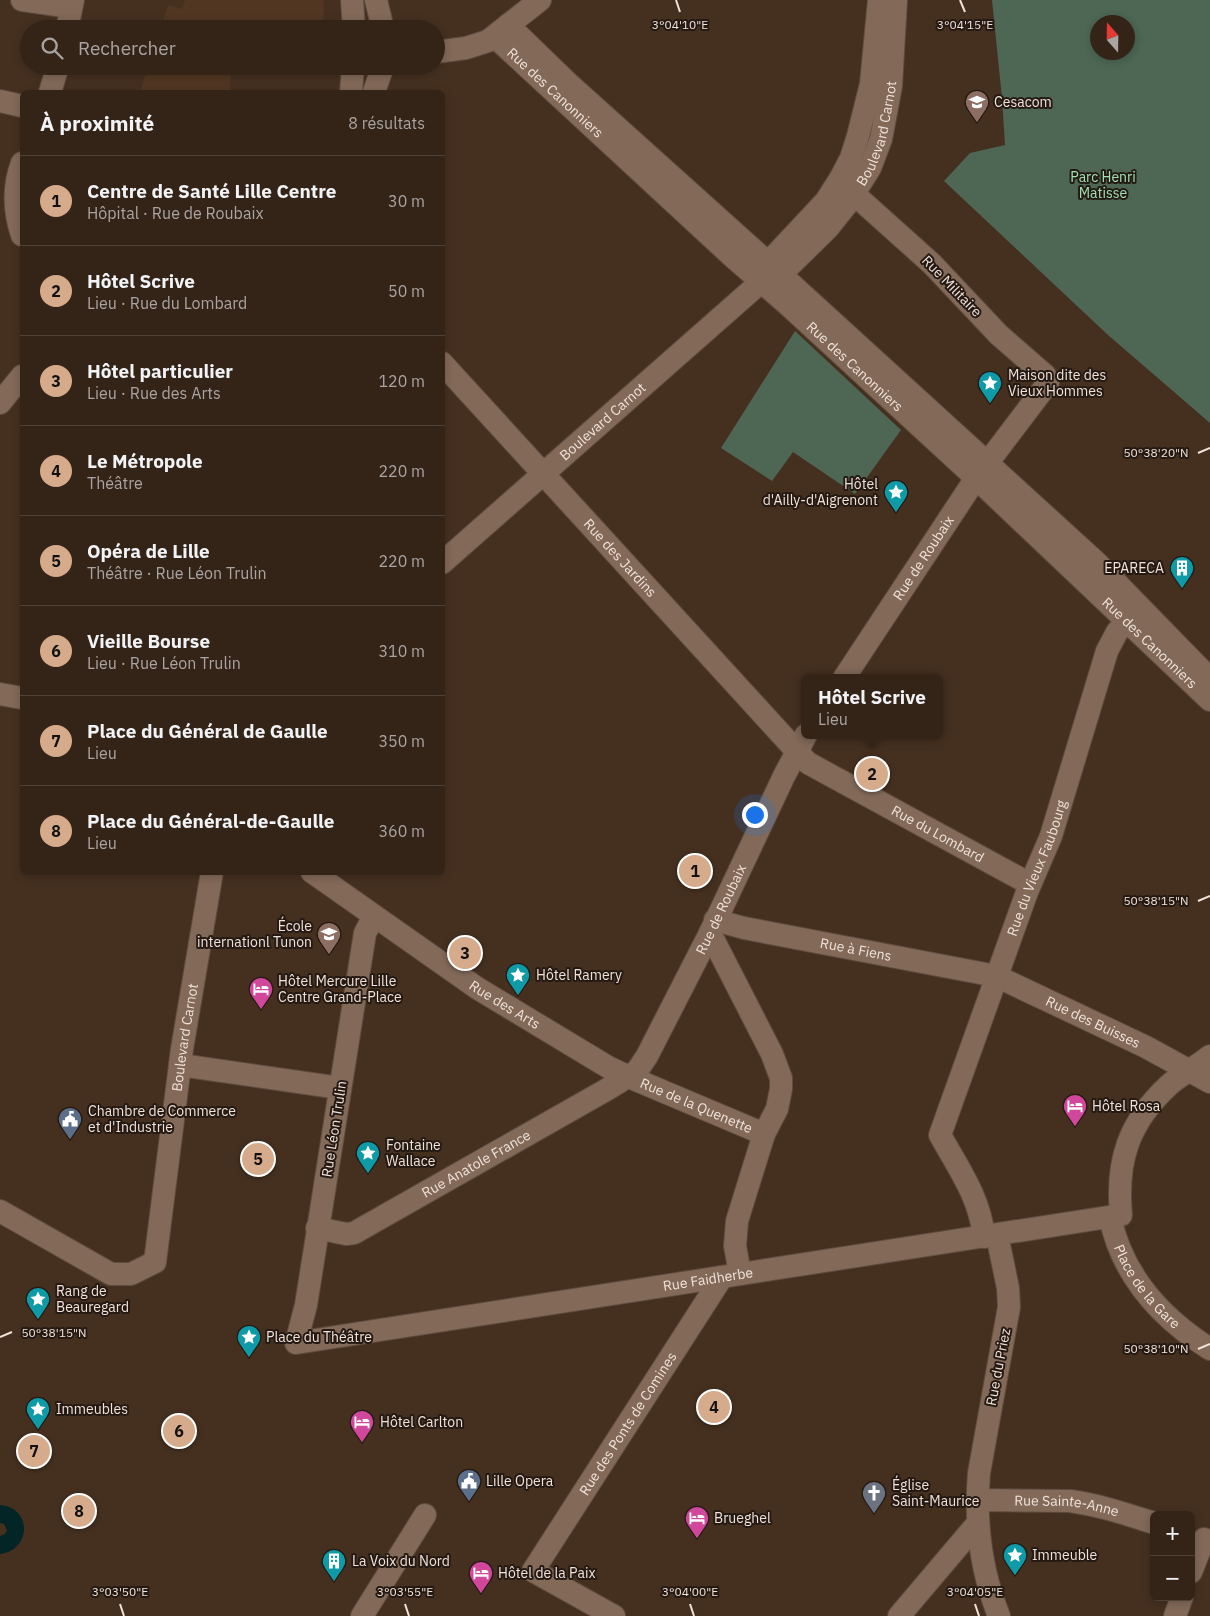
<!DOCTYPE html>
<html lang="fr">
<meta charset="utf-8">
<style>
body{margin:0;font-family:"IBM Plex Sans",sans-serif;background:#3c2c21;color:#f1f3f6}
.controls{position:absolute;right:15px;bottom:15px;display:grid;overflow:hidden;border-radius:8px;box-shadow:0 2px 8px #0003}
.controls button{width:45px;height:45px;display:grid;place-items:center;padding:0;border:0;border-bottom:1px solid #4e4137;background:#342418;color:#f1f3f6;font:25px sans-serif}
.compass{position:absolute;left:1090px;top:15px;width:45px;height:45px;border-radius:50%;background:#342418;box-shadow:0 2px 8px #0003;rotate:340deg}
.you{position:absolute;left:754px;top:814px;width:18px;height:18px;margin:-12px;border:4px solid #fff;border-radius:50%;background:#1a73e8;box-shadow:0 0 0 8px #1a73e833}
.badge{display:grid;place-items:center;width:32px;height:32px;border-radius:50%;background:#d6ab8b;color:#111;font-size:16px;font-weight:700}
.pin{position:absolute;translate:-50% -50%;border:2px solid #fff;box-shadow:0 1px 5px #0006}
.popup{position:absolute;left:801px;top:674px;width:142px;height:65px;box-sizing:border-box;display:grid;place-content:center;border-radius:8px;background:#342418;filter:drop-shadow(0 1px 4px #0005);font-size:16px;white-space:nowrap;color:#a9a4a2}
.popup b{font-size:19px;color:#f1f3f6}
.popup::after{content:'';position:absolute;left:50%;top:100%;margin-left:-10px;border:10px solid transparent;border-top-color:#342418}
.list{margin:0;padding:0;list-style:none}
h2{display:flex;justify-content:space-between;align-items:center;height:65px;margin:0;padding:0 20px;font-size:21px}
h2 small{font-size:16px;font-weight:400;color:#a9a4a2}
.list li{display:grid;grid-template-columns:32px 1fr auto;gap:15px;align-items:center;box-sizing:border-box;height:90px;padding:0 20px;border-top:1px solid #4e4137}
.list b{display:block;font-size:19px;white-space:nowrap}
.list p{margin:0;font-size:16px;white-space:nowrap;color:#a9a4a2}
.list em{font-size:16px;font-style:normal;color:#a9a4a2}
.icon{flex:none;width:28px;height:28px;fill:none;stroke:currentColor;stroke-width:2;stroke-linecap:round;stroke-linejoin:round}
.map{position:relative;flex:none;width:1210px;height:1616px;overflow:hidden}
.search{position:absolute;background:#342418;box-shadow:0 2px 8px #0003;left:20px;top:20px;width:425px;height:55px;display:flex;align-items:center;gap:12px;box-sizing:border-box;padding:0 18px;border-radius:28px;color:#a9a4a2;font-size:19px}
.panel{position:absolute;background:#342418;box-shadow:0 2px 8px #0003;left:20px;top:90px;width:425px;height:785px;border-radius:8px}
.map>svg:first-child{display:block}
.built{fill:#513622}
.green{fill:#4d6754;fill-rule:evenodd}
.water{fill:#032525}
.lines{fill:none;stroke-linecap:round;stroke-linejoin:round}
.minor-casing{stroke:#5e4c3e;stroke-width:24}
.minor{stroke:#826958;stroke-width:22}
.ticks{fill:none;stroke:#f1e2d9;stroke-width:2}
.labels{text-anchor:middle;stroke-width:4;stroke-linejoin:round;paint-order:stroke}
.street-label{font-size:14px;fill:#f1e2d9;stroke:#241a13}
.poi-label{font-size:14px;fill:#f1e2d9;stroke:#241a13;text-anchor:start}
.park-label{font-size:14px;fill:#a1e2b3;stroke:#241a13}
.ticks-label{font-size:12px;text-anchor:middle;fill:#f1e2d9;stroke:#241a13;stroke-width:4;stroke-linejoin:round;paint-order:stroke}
</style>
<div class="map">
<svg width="1210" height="1616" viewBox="0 0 1210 1616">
<rect width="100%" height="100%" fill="#453020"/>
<path class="built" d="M185 0H324L323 29H161L168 5 182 9Z
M148 66H231L230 92H140Z"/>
<path class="green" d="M992 0H1210V423L1108 335 944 181 970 153 1005 145 1002 98ZM1098 22H1128V52H1098Z
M795 331 901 430 855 494 793 452 772 481 721 448Z"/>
<path class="water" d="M0 1505C32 1507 32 1550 0 1554V1536L5 1534 7 1530 4 1524 0 1523Z"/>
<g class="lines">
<g class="minor-casing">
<g id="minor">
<path d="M22 0 71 7"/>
<path d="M352 0 354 29"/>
<path d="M376 0 383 29"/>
<path d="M508 25 570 85 768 263 1096 562 1210 679"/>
<path d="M67 29 73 0"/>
<path id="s1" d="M495 37 734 258 787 304 976 478 1210 700"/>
<path d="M436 52 466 48 488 41 540 0"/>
<path d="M50 92 58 66"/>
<path d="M351 92 353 66"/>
<path d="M374 92 383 66"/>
<path d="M0 101 22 106"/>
<path d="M22 163C13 186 14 212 22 235"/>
<path id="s2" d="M768 281 775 280 828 228 848 203 870 168 881 139 891 86 896 0"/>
<path id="s3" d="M442 363 803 758 808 763 1030 884"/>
<path d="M0 403 22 376"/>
<path id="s4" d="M442 563 762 281 768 263 826 201 840 179 851 158 858 136 871 84 879 0"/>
<path id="s5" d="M844 678 976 478 1048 383 1045 375 999 335 932 264 854 194"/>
<path d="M0 694 22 698"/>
<path id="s6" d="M312 872 477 988 608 1067 629 1077 764 1134"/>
<path id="s7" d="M374 916 365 933 306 1305 296 1343 1121 1215C1116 1161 1128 1123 1169 1085 1181 1074 1197 1067 1210 1056"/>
<path id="s8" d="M715 920 744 928 996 976 1146 1047 1210 1082"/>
<path d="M710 933 772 1054 781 1078V1089L777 1109 764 1134 737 1221 735 1246 740 1274"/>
<path d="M180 1065 340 1088"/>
<path id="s9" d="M0 1211 111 1274H131L155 1262 182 1049 212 872"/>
<path id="s10" d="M1110 1217C1122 1275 1161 1318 1210 1349"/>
<path id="s11" d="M317 1228 346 1234 354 1233 606 1090 637 1071 647 1056 710 933 784 776 806 735"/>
<path d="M997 1235 1008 1288 1009 1307 979 1473C975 1521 981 1571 999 1616"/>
<path id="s12" d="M984 1237C980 1198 959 1169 940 1135L1027 892 1051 836 1107 651 1117 632 1137 611"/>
<path id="s13" d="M977 1500 1070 1501C1099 1505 1126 1514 1154 1523"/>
<path d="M1191 1572 1204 1539"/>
<path d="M362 1616 425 1515"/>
<path id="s14" d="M614 1616 533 1571 722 1277"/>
<path d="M899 1616 977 1524"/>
<path d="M1175 1616 1182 1597"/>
</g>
</g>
<use href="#minor" class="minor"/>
</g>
<path class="ticks" d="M676 0 680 12M960 0 965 12M1198 453 1210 448M1198 901 1210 896M0 1337 12 1332M1198 1349 1210 1344M120 1604 124 1616M405 1604 409 1616M690 1604 694 1616M975 1604 979 1616"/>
<defs>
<g id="university-pin" transform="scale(1.25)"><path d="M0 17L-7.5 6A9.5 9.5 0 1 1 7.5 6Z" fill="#8d6e63" stroke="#241a13"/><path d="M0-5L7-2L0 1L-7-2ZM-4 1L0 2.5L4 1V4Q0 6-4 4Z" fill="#fff"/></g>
<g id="sight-pin" transform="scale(1.25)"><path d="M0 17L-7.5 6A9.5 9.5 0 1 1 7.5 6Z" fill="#0f9aa8" stroke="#241a13"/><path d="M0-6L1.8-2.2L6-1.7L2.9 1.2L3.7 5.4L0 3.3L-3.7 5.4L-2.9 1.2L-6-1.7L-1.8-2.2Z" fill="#fff"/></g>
<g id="building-pin" transform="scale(1.25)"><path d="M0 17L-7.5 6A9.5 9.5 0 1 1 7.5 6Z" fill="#0f9aa8" stroke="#241a13"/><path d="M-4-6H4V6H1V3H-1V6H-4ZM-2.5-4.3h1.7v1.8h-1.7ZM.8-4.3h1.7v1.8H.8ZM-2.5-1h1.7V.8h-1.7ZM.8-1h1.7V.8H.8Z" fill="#fff"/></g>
<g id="hotel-pin" transform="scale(1.25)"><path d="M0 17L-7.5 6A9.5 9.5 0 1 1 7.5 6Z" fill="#d1479c" stroke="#241a13"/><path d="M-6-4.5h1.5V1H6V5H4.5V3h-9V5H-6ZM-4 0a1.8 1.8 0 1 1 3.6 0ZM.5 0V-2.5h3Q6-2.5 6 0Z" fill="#fff"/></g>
<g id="civic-pin" transform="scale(1.25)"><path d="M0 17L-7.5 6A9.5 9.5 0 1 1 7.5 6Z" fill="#5c6f8a" stroke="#241a13"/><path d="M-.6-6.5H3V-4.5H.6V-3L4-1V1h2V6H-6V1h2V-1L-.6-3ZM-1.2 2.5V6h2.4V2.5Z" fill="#fff"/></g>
<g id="church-pin" transform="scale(1.25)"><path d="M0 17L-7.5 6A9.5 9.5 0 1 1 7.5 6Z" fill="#6b7280" stroke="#241a13"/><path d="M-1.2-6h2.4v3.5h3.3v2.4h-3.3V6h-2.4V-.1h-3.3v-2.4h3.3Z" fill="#fff"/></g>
</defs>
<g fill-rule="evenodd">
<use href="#university-pin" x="977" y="102"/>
<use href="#sight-pin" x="990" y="383"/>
<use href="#sight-pin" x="896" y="492"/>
<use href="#building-pin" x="1182" y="568"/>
<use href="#university-pin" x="329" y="934"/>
<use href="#sight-pin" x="518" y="975"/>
<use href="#hotel-pin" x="261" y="989"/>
<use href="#hotel-pin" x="1075" y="1106"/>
<use href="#civic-pin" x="70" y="1119"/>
<use href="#sight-pin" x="368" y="1153"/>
<use href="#sight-pin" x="38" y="1299"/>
<use href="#sight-pin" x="249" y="1337"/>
<use href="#sight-pin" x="38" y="1409"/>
<use href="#hotel-pin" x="362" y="1422"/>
<use href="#civic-pin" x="469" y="1481"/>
<use href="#church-pin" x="874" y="1493"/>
<use href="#hotel-pin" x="697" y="1518"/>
<use href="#sight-pin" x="1015" y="1555"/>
<use href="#building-pin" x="334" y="1561"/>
<use href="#hotel-pin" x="481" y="1573"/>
</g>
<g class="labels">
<g class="street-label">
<text dy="5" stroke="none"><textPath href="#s1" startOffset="82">Rue des Canonniers</textPath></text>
<text dy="5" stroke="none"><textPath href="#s2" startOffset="190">Boulevard Carnot</textPath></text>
<text transform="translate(952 286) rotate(46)" y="5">Rue Militaire</text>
<text dy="5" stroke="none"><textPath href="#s1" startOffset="488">Rue des Canonniers</textPath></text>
<text dy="5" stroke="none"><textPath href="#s4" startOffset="214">Boulevard Carnot</textPath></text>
<text dy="5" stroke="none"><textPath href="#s3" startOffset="264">Rue des Jardins</textPath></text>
<text dy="5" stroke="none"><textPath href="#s5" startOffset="144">Rue de Roubaix</textPath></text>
<text dy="5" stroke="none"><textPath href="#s1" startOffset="892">Rue des Canonniers</textPath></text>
<text dy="5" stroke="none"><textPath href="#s3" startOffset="690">Rue du Lombard</textPath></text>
<text dy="5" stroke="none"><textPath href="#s12" startOffset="396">Rue du Vieux Faubourg</textPath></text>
<text dy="5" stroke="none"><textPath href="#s11" startOffset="546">Rue de Roubaix</textPath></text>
<text dy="5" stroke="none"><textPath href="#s8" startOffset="144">Rue à Fiens</textPath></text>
<text dy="5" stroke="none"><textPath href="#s6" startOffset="234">Rue des Arts</textPath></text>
<text dy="5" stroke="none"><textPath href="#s8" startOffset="394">Rue des Buisses</textPath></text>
<text dy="5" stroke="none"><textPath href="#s9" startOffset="401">Boulevard Carnot</textPath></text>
<text dy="5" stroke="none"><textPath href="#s6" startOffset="451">Rue de la Quenette</textPath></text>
<text transform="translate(334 1129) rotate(-81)" y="5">Rue Léon Trulin</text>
<text dy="5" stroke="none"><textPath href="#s11" startOffset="178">Rue Anatole France</textPath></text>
<text dy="5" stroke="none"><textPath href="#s7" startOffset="852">Rue Faidherbe</textPath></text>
<text dy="5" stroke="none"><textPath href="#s10" startOffset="80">Place de la Gare</textPath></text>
<text transform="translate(998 1367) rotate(-79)" y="5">Rue du Priez</text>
<text dy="5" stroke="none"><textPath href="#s14" startOffset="268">Rue des Ponts de Comines</textPath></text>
<text dy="5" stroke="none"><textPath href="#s13" startOffset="90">Rue Sainte-Anne</textPath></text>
</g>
<g class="poi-label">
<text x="994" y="107">Cesacom</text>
<text x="1008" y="380">Maison dite des<tspan x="1008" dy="16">Vieux Hommes</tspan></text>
<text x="878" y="489" text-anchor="end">Hôtel<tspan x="878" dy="16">d'Ailly-d'Aigrenont</tspan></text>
<text x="1164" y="573" text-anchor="end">EPARECA</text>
<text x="312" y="931" text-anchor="end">École<tspan x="312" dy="16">internationl Tunon</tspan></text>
<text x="536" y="980">Hôtel Ramery</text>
<text x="278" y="986">Hôtel Mercure Lille<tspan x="278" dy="16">Centre Grand-Place</tspan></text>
<text x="1092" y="1111">Hôtel Rosa</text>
<text x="88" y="1116">Chambre de Commerce<tspan x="88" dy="16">et d'Industrie</tspan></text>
<text x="386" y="1150">Fontaine<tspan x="386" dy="16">Wallace</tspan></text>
<text x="56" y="1296">Rang de<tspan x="56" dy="16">Beauregard</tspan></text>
<text x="266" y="1342">Place du Théâtre</text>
<text x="56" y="1414">Immeubles</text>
<text x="380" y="1427">Hôtel Carlton</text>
<text x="486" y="1486">Lille Opera</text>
<text x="892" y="1490">Église<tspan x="892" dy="16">Saint-Maurice</tspan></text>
<text x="714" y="1523">Brueghel</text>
<text x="1032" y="1560">Immeuble</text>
<text x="352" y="1566">La Voix du Nord</text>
<text x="498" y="1578">Hôtel de la Paix</text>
</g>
<g class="park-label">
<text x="1103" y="182">Parc Henri<tspan x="1103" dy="16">Matisse</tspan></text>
</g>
</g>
<g class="ticks-label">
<text x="680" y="29">3°04'10"E</text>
<text x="965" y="29">3°04'15"E</text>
<text x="1156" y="457">50°38'20"N</text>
<text x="1156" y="905">50°38'15"N</text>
<text x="54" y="1337">50°38'15"N</text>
<text x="1156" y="1353">50°38'10"N</text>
<text x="120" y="1596">3°03'50"E</text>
<text x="405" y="1596">3°03'55"E</text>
<text x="690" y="1596">3°04'00"E</text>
<text x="975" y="1596">3°04'05"E</text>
</g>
</svg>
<div class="controls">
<button>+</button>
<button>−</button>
</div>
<svg class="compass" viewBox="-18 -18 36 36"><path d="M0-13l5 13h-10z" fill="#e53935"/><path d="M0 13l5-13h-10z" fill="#a9a4a2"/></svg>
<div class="you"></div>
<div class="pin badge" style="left:695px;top:871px">1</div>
<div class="pin badge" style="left:872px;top:774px">2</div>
<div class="popup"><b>Hôtel Scrive</b>Lieu</div>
<div class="pin badge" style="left:465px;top:953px">3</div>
<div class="pin badge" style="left:714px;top:1407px">4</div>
<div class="pin badge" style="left:258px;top:1159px">5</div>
<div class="pin badge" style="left:179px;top:1431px">6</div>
<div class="pin badge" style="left:34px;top:1451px">7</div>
<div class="pin badge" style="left:79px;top:1511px">8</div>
<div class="search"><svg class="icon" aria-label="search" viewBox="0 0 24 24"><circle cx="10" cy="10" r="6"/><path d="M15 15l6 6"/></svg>Rechercher</div>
<section class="panel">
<h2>À proximité<small>8 résultats</small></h2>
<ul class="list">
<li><span class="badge">1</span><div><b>Centre de Santé Lille Centre</b><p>Hôpital · Rue de Roubaix</p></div><em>30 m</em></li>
<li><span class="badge">2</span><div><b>Hôtel Scrive</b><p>Lieu · Rue du Lombard</p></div><em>50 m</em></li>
<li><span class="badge">3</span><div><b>Hôtel particulier</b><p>Lieu · Rue des Arts</p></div><em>120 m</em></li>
<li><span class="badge">4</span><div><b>Le Métropole</b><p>Théâtre</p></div><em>220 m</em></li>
<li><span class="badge">5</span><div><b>Opéra de Lille</b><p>Théâtre · Rue Léon Trulin</p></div><em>220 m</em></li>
<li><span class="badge">6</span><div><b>Vieille Bourse</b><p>Lieu · Rue Léon Trulin</p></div><em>310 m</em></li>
<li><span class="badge">7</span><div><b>Place du Général de Gaulle</b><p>Lieu</p></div><em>350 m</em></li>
<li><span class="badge">8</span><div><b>Place du Général-de-Gaulle</b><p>Lieu</p></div><em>360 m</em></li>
</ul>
</section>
</div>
